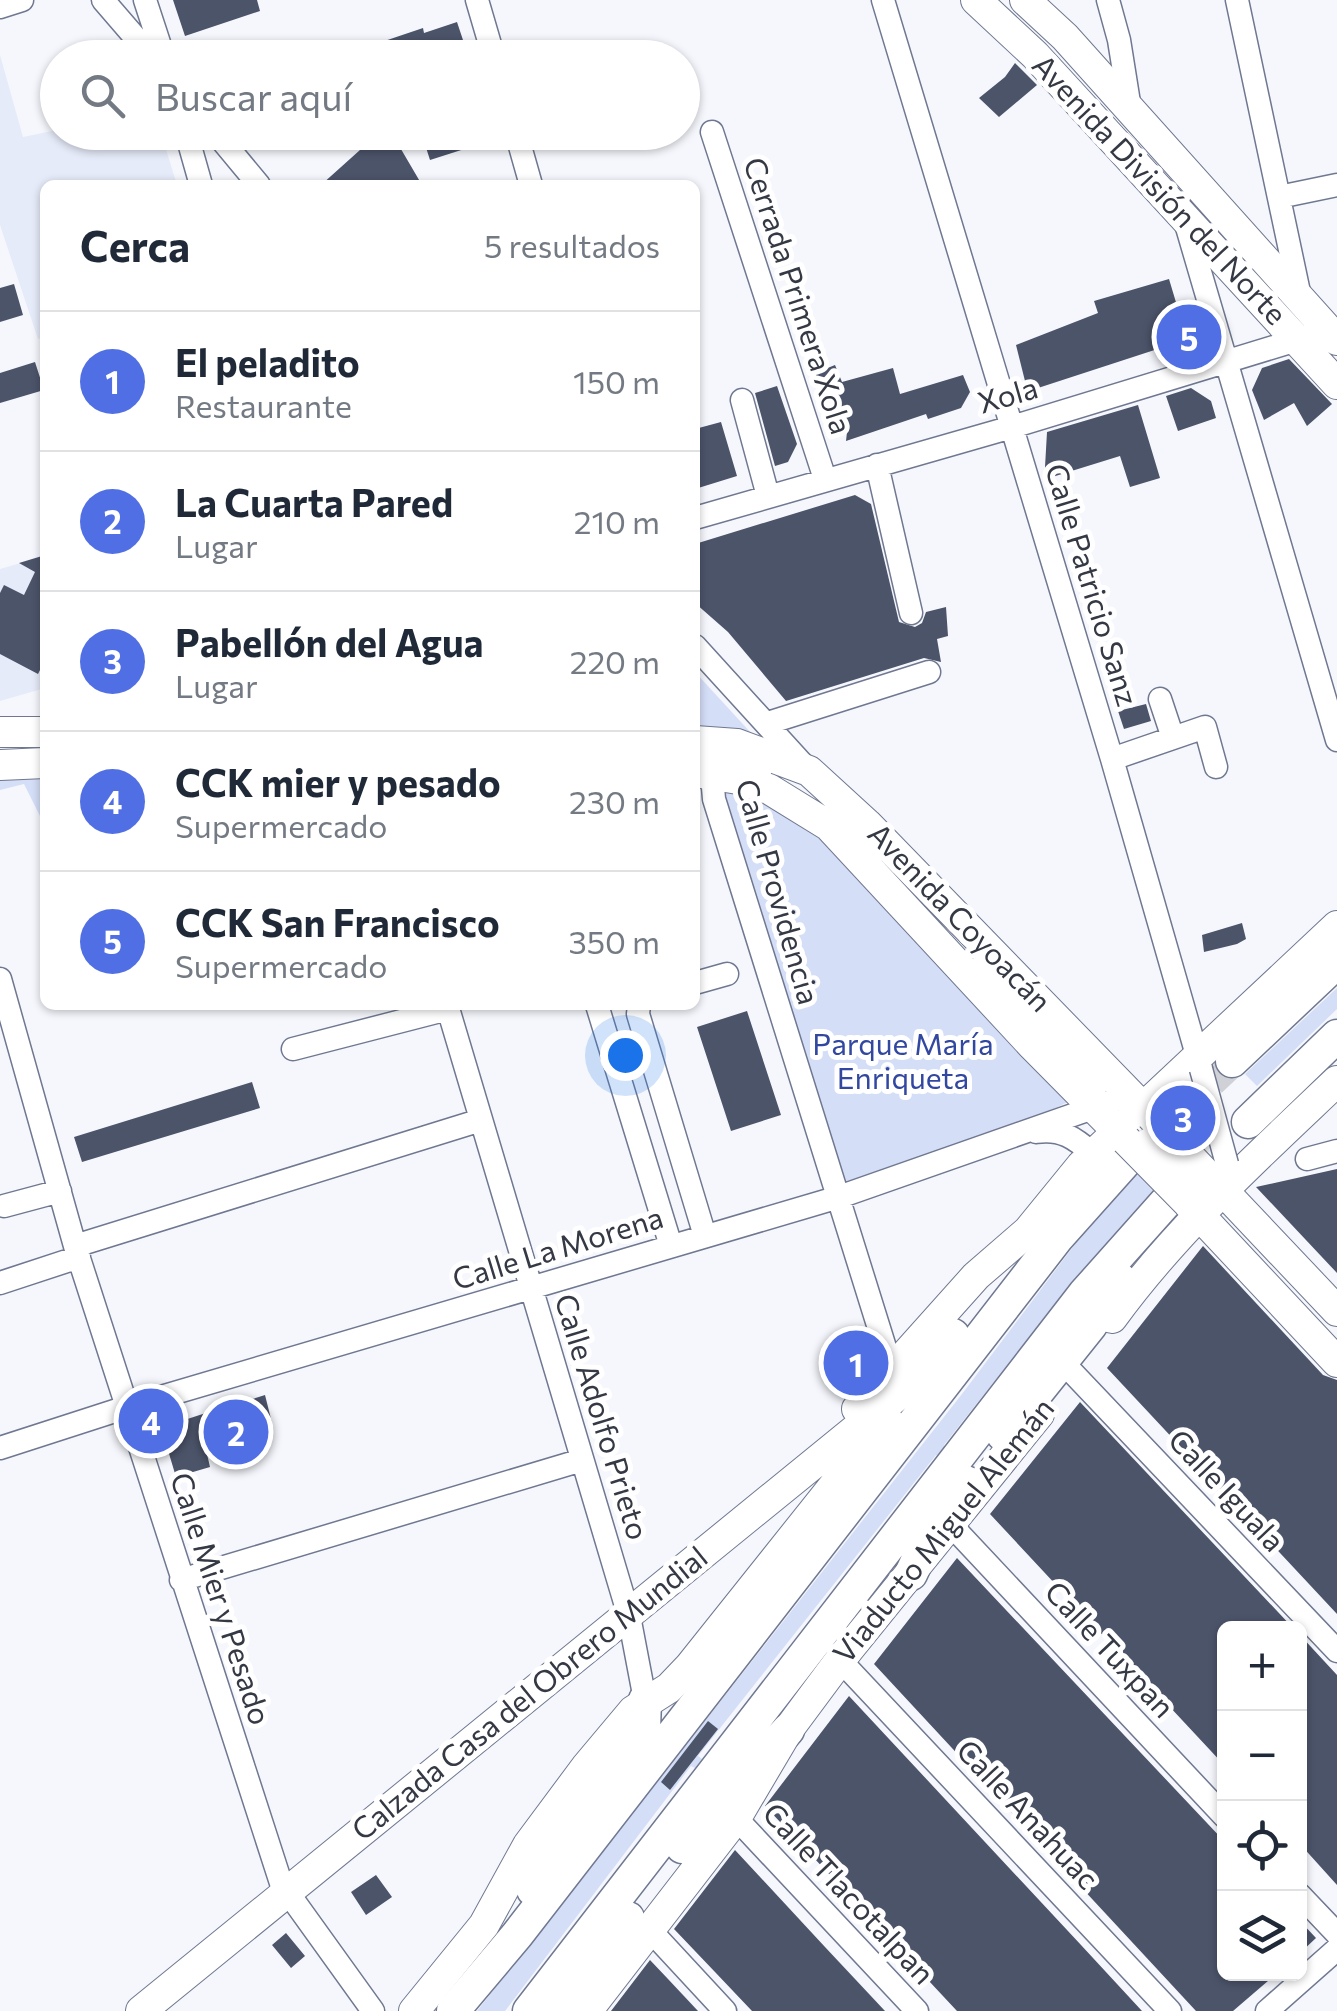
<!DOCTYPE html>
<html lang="es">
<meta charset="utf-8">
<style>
body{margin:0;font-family:Commissioner,sans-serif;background:#f6f6f7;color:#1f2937}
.controls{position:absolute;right:30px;bottom:30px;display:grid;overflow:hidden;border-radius:15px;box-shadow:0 2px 8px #0004}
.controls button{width:90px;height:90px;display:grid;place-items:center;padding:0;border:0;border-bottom:2px solid #e0e1e3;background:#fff;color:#1f2937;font:50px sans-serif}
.you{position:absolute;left:625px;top:1055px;width:35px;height:35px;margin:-25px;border:8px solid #fff;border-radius:50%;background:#1a73e8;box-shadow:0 0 0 15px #1a73e833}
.badge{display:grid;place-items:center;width:65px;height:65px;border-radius:50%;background:#516fe4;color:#fff;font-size:32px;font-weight:700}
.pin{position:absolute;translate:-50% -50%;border:5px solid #fff;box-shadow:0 2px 10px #0006}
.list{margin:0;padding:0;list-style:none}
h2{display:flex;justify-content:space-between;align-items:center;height:130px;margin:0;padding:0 40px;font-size:42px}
h2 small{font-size:32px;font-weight:400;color:#747a83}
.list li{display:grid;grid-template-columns:65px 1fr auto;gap:30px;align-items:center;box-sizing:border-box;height:140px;padding:0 40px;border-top:2px solid #e0e1e3}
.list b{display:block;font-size:38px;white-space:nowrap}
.list p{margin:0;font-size:32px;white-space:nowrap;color:#747a83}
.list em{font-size:32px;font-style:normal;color:#747a83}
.icon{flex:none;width:55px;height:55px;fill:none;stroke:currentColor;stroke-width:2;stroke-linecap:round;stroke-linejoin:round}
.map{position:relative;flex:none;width:1337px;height:2011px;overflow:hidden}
.search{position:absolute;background:#fff;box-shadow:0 2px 8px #0004;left:40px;top:40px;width:660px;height:110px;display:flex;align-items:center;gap:25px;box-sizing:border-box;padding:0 35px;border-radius:55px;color:#747a83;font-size:38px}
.panel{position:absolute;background:#fff;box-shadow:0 2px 8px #0004;left:40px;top:180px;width:660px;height:830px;border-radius:15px}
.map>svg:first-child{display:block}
.built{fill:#e6ebf9}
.green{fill:#d4def7}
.building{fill:#4c546a}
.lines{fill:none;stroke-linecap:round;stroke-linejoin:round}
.highway-tunnel{stroke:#cfd1d7;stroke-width:32;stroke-dasharray:32 16;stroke-linecap:butt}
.minor-casing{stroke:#6f7890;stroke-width:25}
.major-casing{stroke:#6f7890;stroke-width:32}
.highway-casing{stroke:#6f7890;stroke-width:35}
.minor{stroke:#fff;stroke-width:22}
.major{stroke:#fff;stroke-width:30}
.highway{stroke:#fff;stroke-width:32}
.minor-bridge-casing{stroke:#6f7890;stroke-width:25;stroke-linecap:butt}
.major-bridge-casing{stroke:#6f7890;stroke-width:32;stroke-linecap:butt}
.minor-bridge{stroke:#fff;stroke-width:22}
.major-bridge{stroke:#fff;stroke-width:30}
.labels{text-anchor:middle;stroke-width:10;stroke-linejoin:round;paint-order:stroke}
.street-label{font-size:30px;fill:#353944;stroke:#fff}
.park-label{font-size:30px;fill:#3248a0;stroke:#fff}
</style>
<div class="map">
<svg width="1337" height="2011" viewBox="0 0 1337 2011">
<rect width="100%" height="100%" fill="#f5f7fc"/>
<path class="built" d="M0 55 23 137 57 130 58 132 161 133 177 185H45V337L38 339 0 225Z
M45 556V688L0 701V569Z"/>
<path class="green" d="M695 672 752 734 695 732Z
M45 770V822H43L24 784 0 790V772Z
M717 783 798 812 1074 1099 1029 1121 841 1192Z
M1337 988V1009L1257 1086 1245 1074Z
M1136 1172 1155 1191C1079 1271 1012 1359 944 1445L946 1448 939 1457 936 1455 698 1756 702 1759 695 1768 691 1766 505 2011H477L962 1394 1100 1211Z"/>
<path class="building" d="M173 0H257L260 11 185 36Z
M457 22 469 58H346V54L423 28 424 33Z
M1015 63 1037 85 999 117 979 98 1005 77Z
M380 132H391L422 185H321Z
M421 132H501L502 137 430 160Z
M1169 279 1184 329 1176 343 1038 388 1025 381 1016 345 1098 313 1094 301Z
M14 284 23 315 0 322V288Z
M1289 359 1332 404 1307 426 1294 403 1264 420 1252 390 1262 368Z
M35 362 44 390 0 403V373Z
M835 365 842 382 893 368 900 394 963 375 970 392 961 408 928 419 926 414 846 441 847 432 837 436 815 373Z
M777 386 797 444 788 462 775 466 755 393Z
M1191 388 1211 401 1216 418 1178 431 1166 396Z
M1138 405 1160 478 1130 487 1120 456 1049 478 1045 467 1047 432Z
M721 422 737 476 695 489V429Z
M855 495 871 504 899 622 915 627 922 623 926 612 946 607 948 636 937 639 941 662 924 658 786 701 728 632 695 603V544Z
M45 551V660L38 674 0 654V593L4 585 24 595 35 572 19 563 42 556Z
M1146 704 1151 721 1124 729 1118 711Z
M1242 923 1246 939 1237 944 1204 952 1202 935Z
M747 1011 781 1115 731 1131 697 1027Z
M252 1082 260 1108 82 1162 74 1137Z
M1337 1169V1273L1256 1187Z
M1203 1246 1323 1375 1337 1380V1614L1107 1368Z
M265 1395 272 1423 260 1426 262 1432 250 1435 255 1450 236 1455 234 1446 207 1454 210 1467 176 1477 164 1437 172 1424 212 1411 214 1419 242 1411 240 1403Z
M1080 1402 1293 1628H1224V1765L990 1514Z
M957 1558 1224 1841V1974H1276L1233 2011H1196L874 1664Z
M1300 1635 1337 1675V1885L1300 1844Z
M849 1696 1081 1945 1142 2011H957L799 1842 765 1806Z
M708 1721 718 1729 670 1790 661 1782Z
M735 1850 825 1947 885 2011H752L715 1972 674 1929Z
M376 1875 392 1897 366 1915 351 1892Z
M1300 1921 1316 1938 1300 1953Z
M286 1933 305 1956 291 1968 272 1945Z
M650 1960 668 1979 698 2011H611Z"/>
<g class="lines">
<path class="highway-tunnel" d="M1141 1147 1232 1061"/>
<g class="minor-casing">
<path id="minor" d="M103 0 153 58
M145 0 164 58
M477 0 494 58
M883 0 1112 759 1201 1069
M1108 0 1119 40 1130 109
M1237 0 1300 297
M0 7 22 0
M186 132 201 185
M215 132 259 185
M516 132 531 185
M712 132 825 479
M1279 197 1337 185
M1186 224 1337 740
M742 400 768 496
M877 465 911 613
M695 518 1012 427 1310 336
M695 646 807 769
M1160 699 1173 738
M768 723 929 672
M695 757 726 761 760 772
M1112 759 1205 727 1216 767
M712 775 714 799 892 1370
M980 967 1095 1089
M0 979 75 1246 281 1883 373 2011
M695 983 727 974
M447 1005 629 1616 645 1700
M597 1005 671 1246
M639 1005 638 1014 705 1236
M293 1049 448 1009
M1036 1132C1061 1128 1075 1138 1093 1154
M1307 1159 1337 1151
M4 1206 60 1191
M75 1246 481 1120
M0 1283 79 1257
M1072 1372 1337 1651
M0 1448 127 1407 839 1197 1130 1095
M951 1525 1224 1816
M181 1580 582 1460
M840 1660 1170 2011
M736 1818 917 2011
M1300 1895 1337 1934
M649 1929 725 2011
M1267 2011 1337 1949"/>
</g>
<g class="major-casing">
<path id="major" d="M976 0 1035 55 1337 384
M1025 0 1065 37 1337 340
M0 732H45
M695 741 737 744 809 771 867 824 1151 1116
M0 765 45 763
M695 772 738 779 769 789 829 826 1033 1046 1126 1140
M1212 1179 1337 1311
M1188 1203 1337 1362
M1112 1318C1176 1230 1258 1156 1337 1081
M857 1409 976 1276 1028 1231 1081 1166 1337 926
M141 2011 920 1377
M414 2011 484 1925 528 1845 586 1767 633 1711 669 1688 690 1666 887 1419
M587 2011 736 1818 788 1730 840 1660 1039 1414"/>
</g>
<g class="highway-casing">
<path id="highway" d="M1232 1061 1337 962
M1248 1122 1337 1036
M920 1377 953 1335
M1003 1435 1091 1325 1120 1279
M911 1574 928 1537 966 1482
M682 1847 788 1730
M533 1890 554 1848 644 1730 645 1700
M453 2011 517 1935 1058 1237 1125 1162
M529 2011 1084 1294 1166 1202
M560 2011 628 1918"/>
</g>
<use href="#minor" class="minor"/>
<use href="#major" class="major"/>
<use href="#highway" class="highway"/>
<g class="minor-bridge-casing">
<path id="minor-bridge" d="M1201 1069 1227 1164
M1146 1140 1199 1191"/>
</g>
<g class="major-bridge-casing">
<path id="major-bridge" d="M1151 1116 1211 1179
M1126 1140 1188 1203"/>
</g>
<use href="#minor-bridge" class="minor-bridge"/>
<use href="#major-bridge" class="major-bridge"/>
</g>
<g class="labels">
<g class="street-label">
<text transform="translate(1159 190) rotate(47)" y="10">Avenida División del Norte</text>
<text transform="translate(797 296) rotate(72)" y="10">Cerrada Primera Xola</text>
<text transform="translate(1008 396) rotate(-16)" y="10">Xola</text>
<text transform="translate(1091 585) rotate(73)" y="10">Calle Patricio Sanz</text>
<text transform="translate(777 892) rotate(74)" y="10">Calle Providencia</text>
<text transform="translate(959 918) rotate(46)" y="10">Avenida Coyoacán</text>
<text transform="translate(558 1249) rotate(-17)" y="10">Calle La Morena</text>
<text transform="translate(601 1417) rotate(73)" y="10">Calle Adolfo Prieto</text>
<text transform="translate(1226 1491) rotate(47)" y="10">Calle Iguala</text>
<text transform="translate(944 1531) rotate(-51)" y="10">Viaducto Miguel Alemán</text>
<text transform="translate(220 1599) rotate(72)" y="10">Calle Mier y Pesado</text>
<text transform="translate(1109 1650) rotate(47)" y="10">Calle Tuxpan</text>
<text transform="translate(530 1694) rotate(-39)" y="10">Calzada Casa del Obrero Mundial</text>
<text transform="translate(1027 1815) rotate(47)" y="10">Calle Anahuac</text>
<text transform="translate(848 1894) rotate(47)" y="10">Calle Tlacotalpan</text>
</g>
<g class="park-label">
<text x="903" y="1055">Parque María<tspan x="903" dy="34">Enriqueta</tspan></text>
</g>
</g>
</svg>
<div class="controls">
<button>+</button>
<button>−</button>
<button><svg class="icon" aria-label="locate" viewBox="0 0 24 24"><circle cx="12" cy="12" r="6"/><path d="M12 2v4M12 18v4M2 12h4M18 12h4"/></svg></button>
<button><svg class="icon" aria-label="layers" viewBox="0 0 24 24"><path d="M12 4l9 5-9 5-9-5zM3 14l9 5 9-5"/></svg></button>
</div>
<div class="you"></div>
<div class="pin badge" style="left:856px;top:1363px">1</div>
<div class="pin badge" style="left:236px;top:1432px">2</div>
<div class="pin badge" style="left:1183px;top:1118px">3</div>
<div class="pin badge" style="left:151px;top:1421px">4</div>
<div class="pin badge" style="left:1189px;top:337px">5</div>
<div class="search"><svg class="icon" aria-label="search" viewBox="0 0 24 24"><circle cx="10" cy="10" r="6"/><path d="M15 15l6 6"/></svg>Buscar aquí</div>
<section class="panel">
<h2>Cerca<small>5 resultados</small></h2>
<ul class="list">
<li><span class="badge">1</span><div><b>El peladito</b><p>Restaurante</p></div><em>150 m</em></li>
<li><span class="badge">2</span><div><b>La Cuarta Pared</b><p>Lugar</p></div><em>210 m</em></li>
<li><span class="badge">3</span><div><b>Pabellón del Agua</b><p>Lugar</p></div><em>220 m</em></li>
<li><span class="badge">4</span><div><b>CCK mier y pesado</b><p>Supermercado</p></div><em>230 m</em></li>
<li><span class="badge">5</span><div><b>CCK San Francisco</b><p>Supermercado</p></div><em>350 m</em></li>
</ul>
</section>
</div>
